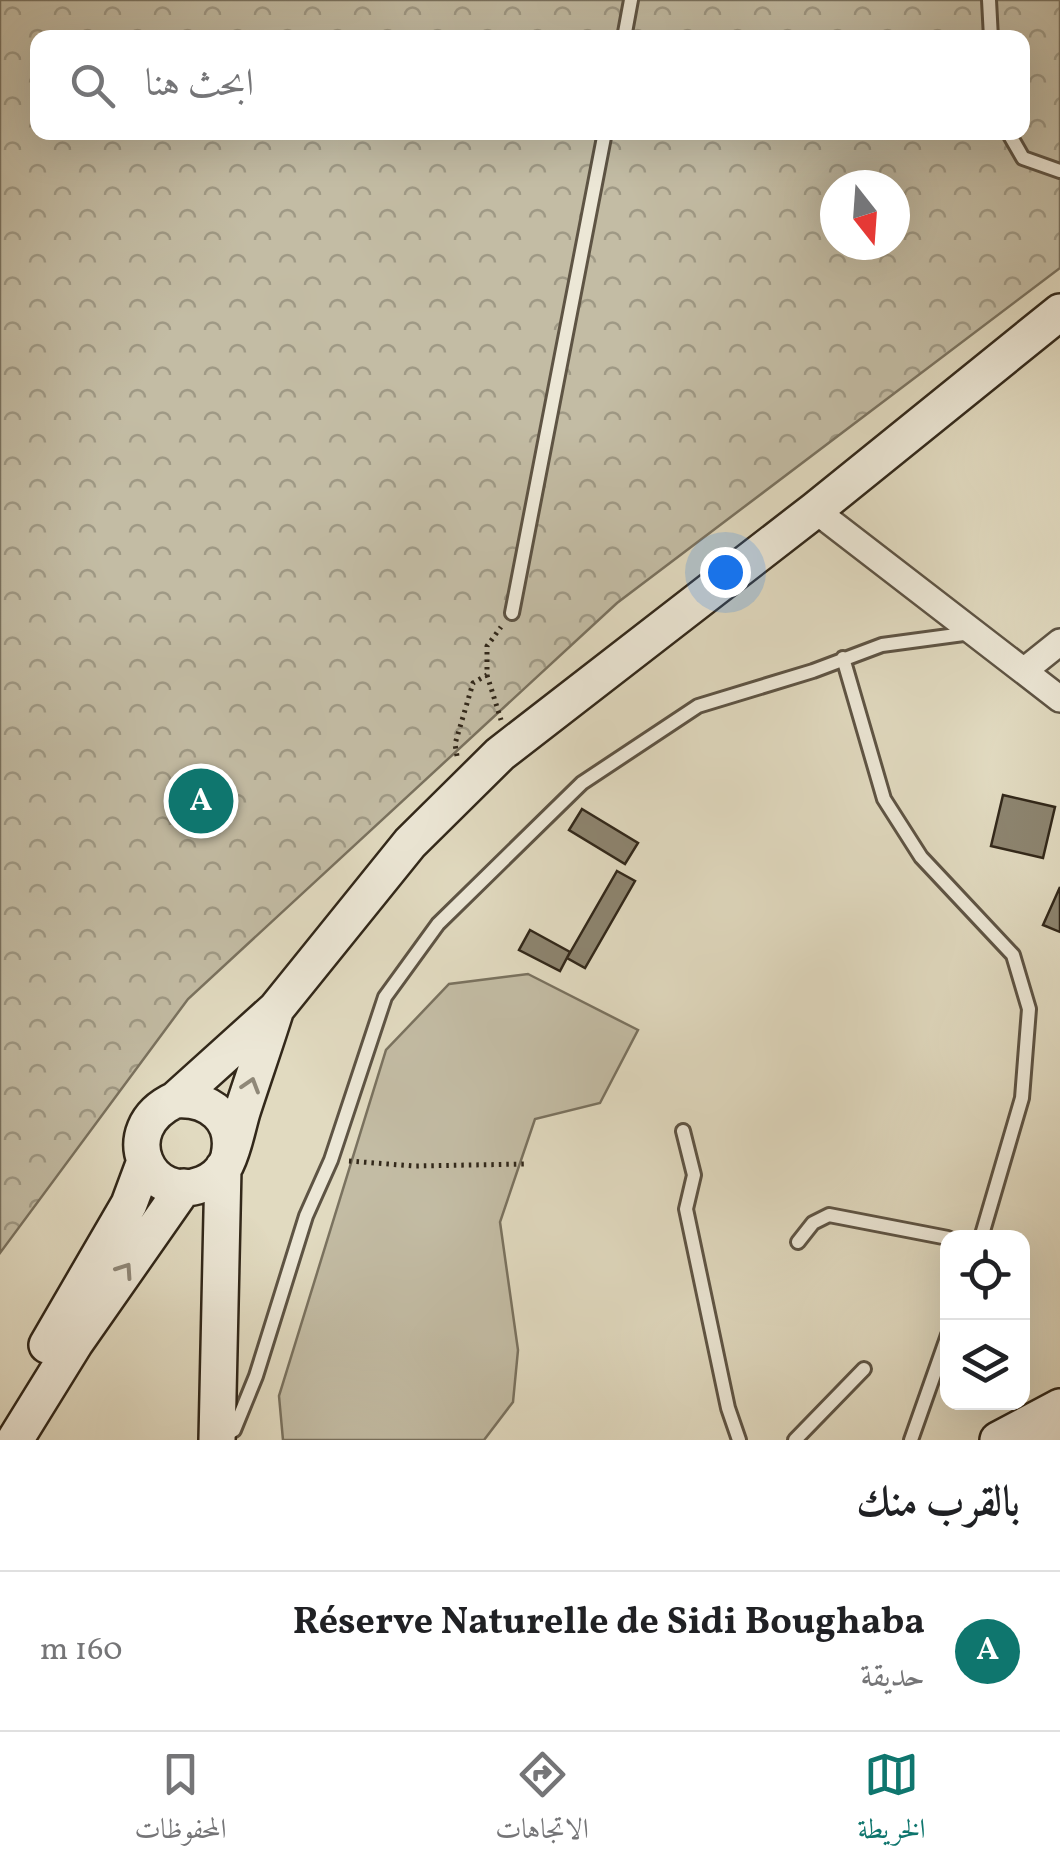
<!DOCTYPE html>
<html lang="ar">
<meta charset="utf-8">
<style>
body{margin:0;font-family:Vollkorn,Amiri,serif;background:#f6f6f6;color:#202124;direction:rtl}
.controls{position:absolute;right:30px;bottom:30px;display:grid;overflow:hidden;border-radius:20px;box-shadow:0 10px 40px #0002}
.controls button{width:90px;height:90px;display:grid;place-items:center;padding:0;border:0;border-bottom:2px solid #e0e0e0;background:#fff;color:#202124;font:50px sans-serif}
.compass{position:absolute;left:820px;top:170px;width:90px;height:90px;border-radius:50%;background:#fff;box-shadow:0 10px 40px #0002;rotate:163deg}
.you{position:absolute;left:725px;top:572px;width:35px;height:35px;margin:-25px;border:8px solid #fff;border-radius:50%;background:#1a73e8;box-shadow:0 0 0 15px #1a73e833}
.badge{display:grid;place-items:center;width:65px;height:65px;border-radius:50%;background:#0f766e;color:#fff;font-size:32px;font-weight:700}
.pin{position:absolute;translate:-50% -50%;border:5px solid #fff;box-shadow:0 2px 10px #0006}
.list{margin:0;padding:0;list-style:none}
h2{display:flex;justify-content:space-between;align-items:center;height:130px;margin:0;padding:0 40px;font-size:42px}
h2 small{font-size:32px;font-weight:400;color:#757577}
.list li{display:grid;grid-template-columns:65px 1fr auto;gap:30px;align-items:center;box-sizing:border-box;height:160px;padding:0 40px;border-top:2px solid #e0e0e0}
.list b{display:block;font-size:38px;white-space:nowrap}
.list p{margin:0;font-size:32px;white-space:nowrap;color:#757577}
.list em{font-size:32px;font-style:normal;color:#757577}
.icon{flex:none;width:55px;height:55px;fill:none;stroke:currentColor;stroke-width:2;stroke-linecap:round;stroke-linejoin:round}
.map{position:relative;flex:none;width:1060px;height:1440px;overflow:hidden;direction:ltr}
.search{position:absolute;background:#fff;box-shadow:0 10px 40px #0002;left:30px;right:30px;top:30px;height:110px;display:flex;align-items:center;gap:25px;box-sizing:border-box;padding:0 35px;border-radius:20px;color:#757577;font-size:38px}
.sheet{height:290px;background:#fff}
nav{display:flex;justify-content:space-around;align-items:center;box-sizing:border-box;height:140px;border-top:2px solid #e0e0e0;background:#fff;font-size:28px;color:#757577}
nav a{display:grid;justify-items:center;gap:5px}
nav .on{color:#0f766e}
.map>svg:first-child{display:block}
.green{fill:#c3bca4;stroke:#7a725f;stroke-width:2.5}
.park{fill:url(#park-crowns);stroke:#7a725f;stroke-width:2.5;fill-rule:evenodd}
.building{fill:#8d8570;stroke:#32281a;stroke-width:2.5}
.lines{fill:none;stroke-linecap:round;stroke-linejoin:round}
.lane-casing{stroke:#5e5444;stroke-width:18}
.street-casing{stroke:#5e5444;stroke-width:30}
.secondary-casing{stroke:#32281a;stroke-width:40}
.path{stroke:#32281a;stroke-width:5;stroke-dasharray:2.5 5;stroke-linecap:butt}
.lane{stroke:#ece7d6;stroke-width:12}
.street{stroke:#ece7d6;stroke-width:25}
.secondary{stroke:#ece7d6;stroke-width:35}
.oneway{stroke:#8f8878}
</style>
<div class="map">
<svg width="1060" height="1440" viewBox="0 0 1060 1440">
<defs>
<pattern id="park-crowns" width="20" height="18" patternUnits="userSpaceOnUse" patternTransform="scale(2.5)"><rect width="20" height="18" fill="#c3bca4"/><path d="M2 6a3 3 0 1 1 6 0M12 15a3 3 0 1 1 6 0" fill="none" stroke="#9f9985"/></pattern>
</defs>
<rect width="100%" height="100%" fill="#e1dac0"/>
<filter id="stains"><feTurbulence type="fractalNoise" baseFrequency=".002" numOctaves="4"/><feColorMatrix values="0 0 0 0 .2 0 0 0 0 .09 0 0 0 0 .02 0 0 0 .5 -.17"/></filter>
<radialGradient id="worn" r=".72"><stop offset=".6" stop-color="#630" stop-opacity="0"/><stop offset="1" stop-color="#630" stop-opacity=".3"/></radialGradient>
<path class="green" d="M528 974 638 1030 600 1103 535 1119 500 1222 518 1350 513 1402 484 1440H283L279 1396 386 1050 449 984Z"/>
<path class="park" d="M0 0H1060V268L617 603 188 999 0 1253ZM38 38H1022V132H38ZM835 185H895V245H835Z"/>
<path class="building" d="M1003 795 1055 807 1043 858 991 846Z
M582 809 638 843 625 864 569 830Z
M617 871 635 881 585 968 567 958Z
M1060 887V932L1043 925Z
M530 930 570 952 560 971 519 950Z"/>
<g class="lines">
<g class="lane-casing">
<path id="lane" d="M989 0 991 38
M624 38 631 0
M1008 132 1023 158 1060 171
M512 613 605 132
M843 658 884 799 921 857 1013 955 1029 1009 1022 1098 981 1238
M683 1131 694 1175 686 1209 728 1408 739 1440
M798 1242 813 1223 829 1215 948 1238
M224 1436 234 1430 256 1376 306 1216 331 1160 385 997 438 924 582 783 698 706 813 671 882 645 971 633
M795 1440 864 1369
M911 1440 948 1335"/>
</g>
<g class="street-casing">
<path id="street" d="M815 510 1060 699
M1025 670 1060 642"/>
</g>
<g class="secondary-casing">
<path id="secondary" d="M276 1009C265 1044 253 1078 242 1112 237 1129 234 1148 226 1164 221 1173 213 1180 203 1184 149 1206 112 1129 175 1100L276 1009 410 843 500 754 815 510 1060 312
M175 1100C209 1097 237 1119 229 1156
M47 1345 129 1204 145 1161
M15 1440 75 1343 184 1187
M217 1440 223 1168
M998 1440 1060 1407
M1052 1440 1060 1436"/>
</g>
<path class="path" d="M487 675 501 720
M457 756 455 744 473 683 487 675V646L501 627
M349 1161 414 1166 527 1164"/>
<use href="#lane" class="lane"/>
<use href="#street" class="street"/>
<use href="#secondary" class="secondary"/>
</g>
<defs><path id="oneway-chevron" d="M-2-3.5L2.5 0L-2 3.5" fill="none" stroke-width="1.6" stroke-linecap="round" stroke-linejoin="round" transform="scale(2.5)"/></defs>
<g class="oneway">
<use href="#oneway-chevron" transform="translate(251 1085) rotate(-73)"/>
<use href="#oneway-chevron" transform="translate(125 1270) rotate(-56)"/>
</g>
<rect width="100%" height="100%" filter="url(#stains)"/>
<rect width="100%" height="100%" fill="url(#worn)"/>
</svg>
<div class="controls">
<button><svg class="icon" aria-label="locate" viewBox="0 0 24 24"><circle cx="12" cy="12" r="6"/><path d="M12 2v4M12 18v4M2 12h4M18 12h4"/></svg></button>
<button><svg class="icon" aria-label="layers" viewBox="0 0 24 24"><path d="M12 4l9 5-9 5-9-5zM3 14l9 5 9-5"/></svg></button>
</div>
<svg class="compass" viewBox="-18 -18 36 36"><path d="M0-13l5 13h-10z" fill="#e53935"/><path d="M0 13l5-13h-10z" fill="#757577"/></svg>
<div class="you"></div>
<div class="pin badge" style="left:201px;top:801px">A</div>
<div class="search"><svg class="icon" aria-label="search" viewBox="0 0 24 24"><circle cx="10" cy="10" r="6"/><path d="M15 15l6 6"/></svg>ابحث هنا</div>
</div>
<section class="sheet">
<h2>بالقرب منك<small></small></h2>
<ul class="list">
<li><span class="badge">A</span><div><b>Réserve Naturelle de Sidi Boughaba</b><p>حديقة</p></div><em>160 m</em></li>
</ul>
</section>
<nav>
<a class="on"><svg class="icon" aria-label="map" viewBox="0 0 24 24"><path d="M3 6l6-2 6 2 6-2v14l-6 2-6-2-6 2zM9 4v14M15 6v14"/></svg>الخريطة</a>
<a><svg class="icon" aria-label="directions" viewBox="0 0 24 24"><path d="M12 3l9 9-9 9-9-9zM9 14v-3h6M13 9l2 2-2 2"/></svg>الاتجاهات</a>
<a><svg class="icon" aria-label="saved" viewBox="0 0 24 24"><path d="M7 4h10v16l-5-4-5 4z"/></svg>المحفوظات</a>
</nav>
